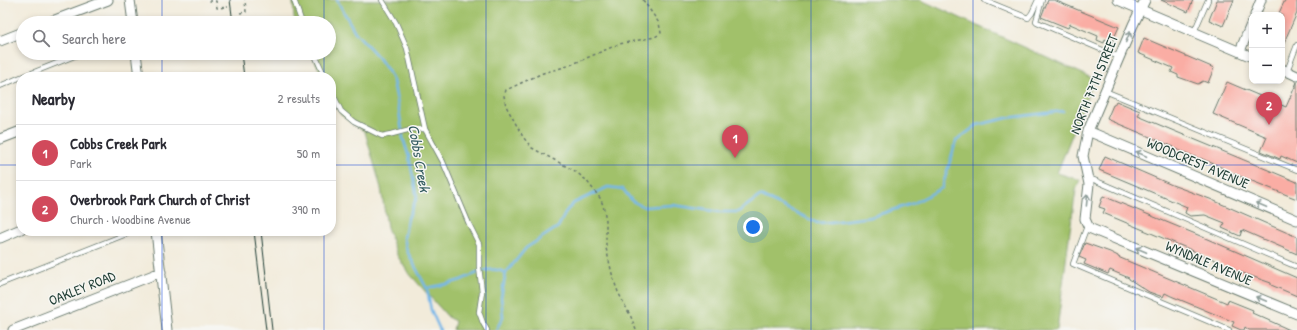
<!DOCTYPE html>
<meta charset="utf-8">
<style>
body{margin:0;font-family:"Patrick Hand",sans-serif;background:#f7f7f7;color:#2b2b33}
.controls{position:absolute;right:12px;top:12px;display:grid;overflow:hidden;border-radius:8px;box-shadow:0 2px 6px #0003}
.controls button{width:36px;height:36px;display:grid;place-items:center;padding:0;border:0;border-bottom:1px solid #e1e1e2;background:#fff;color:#2b2b33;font:20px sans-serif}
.you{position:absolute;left:753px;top:227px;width:14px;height:14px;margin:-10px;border:3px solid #fff;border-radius:50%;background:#1a73e8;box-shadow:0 0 0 6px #1a73e833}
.badge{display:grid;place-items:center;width:26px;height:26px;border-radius:50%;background:#d1495b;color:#fff;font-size:13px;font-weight:700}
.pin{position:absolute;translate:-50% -33px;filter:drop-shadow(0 1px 2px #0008)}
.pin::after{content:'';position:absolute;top:21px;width:14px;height:12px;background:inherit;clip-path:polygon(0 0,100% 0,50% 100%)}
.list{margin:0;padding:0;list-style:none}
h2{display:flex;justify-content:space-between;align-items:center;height:52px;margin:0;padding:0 16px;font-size:17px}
h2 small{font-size:13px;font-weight:400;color:#7c7c81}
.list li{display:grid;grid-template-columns:26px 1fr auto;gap:12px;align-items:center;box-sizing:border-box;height:56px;padding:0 16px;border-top:1px solid #e1e1e2}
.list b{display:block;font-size:15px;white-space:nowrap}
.list p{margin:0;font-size:13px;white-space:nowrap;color:#7c7c81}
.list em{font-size:13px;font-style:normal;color:#7c7c81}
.icon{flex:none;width:22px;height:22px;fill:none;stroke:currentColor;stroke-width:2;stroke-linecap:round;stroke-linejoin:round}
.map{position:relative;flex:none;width:1297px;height:330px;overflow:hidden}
.search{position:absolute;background:#fff;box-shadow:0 2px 6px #0003;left:16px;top:16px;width:320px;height:44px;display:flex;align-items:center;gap:10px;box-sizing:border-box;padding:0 14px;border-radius:22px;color:#7c7c81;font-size:15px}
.panel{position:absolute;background:#fff;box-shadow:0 2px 6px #0003;left:16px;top:72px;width:320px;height:164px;border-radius:16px}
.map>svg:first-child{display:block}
.green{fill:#a1c16a;stroke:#607f4f}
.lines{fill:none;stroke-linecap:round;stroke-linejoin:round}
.stream{stroke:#74b7e9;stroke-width:2.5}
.building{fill:#faada4}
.service-casing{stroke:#697a6e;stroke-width:6}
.minor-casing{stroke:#697a6e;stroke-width:11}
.path{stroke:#697a6e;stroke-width:1.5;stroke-dasharray:3 3;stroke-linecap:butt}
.service{stroke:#fff;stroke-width:4.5}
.minor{stroke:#fff;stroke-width:9}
.tram{stroke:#1f3d34;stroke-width:1}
.oneway{stroke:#8f9e9a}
.grid{fill:none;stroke:#1d4ed8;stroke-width:1;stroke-opacity:0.55}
.labels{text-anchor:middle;stroke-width:3;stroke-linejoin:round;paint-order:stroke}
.street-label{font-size:14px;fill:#1f3d34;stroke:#f6f6f2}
.water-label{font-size:15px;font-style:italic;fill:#345c61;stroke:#f6f6f2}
</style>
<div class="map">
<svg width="1297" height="330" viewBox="0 0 1297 330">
<rect width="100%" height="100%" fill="#f6f6f2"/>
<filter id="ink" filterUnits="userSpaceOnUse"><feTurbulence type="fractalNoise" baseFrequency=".025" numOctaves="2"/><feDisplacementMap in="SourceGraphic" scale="8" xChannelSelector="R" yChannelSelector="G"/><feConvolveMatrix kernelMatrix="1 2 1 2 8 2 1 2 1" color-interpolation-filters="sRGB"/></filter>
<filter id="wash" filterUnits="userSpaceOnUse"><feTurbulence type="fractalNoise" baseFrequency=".012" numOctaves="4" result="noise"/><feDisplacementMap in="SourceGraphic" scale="16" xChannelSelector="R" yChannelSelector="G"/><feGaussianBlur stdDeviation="0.9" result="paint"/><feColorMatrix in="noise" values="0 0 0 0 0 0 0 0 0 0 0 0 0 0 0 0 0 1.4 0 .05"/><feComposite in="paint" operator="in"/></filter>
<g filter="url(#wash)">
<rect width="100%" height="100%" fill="#f2ebda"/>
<path class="green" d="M293 0H921L1094 79 1057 173 1080 180 1076 190 1070 230 1057 330H453L455 321 449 318 407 271 397 255 387 227 381 188 365 132 341 115 331 94V77H323L311 53H329V23H296L294 17Z"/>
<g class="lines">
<path class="stream" d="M337 0 355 32 379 58 388 71 393 81 399 110 403 138 409 157 417 197 408 218 404 238 407 251 427 289 431 310 440 330
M427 288C438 286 450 284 461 280 476 274 490 264 506 273
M496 330 503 317 501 297 506 273 526 248 558 227 567 210 574 203 608 187 623 189 632 201 644 207 673 205 720 212H738L760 196 795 212 817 223 830 222 871 217 914 203 942 188 956 141 977 125 1007 118 1063 111"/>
</g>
<g id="blocks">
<path class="building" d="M1048 0H1054L1119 27 1112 42 1105 39 1104 43 1097 40 1098 36 1070 24 1068 28 1041 17Z
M1161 0H1193L1188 12Z
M1217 0H1234L1223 26 1209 20Z
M1285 0H1297V13L1282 47V14L1279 13Z
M1144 38 1214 68 1208 83 1203 81 1198 84 1178 77V75L1171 72 1173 68 1138 53Z
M1227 82 1286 107 1297 82V163L1281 156 1280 159 1261 151 1267 137 1213 114Z
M1116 101 1140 111 1138 116 1297 182V199L1222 169 1223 168 1200 158V159L1186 153 1173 148 1174 147 1107 119 1113 105H1114Z
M1105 156 1172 185 1210 199 1297 237V254L1242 230 1240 236 1222 228 1225 223 1205 215 1190 216 1185 213 1187 207 1099 170Z
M1103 196 1198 235 1297 278V296L1271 285V283L1231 269 1219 263 1220 262 1103 213 1105 209 1099 207Z
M1085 243 1110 252 1118 256V257L1227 303 1228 300 1253 310 1252 313 1290 330H1249L1245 327 1244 330H1241L1232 326 1234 322 1171 296 1165 293 1163 297 1149 292 1129 279V278L1110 270 1108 274 1084 264 1086 260 1079 257Z"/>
</g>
</g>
<g filter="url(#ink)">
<use href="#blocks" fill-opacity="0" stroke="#697a6e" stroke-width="1"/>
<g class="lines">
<g class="service-casing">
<path id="service" d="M294 0 302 23
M382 0 396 23 407 48 425 129
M984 0 1028 18 1032 13 1038 0
M1042 0 1036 21 1037 22 1119 57
M1194 32 1208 0
M314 53 325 77
M1287 71 1297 45
M22 77 82 53
M0 86 21 77
M331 90 341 111 354 122 382 136 392 134 411 129H425L443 162 469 224 479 244V267L482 292 479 312 483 323 487 330
M1105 91 1297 170
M1087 177 1297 267
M1087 226 1073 264 1229 330
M0 284 134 231"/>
</g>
<g class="minor-casing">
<path id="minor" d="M130 0 133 23
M1118 0 1252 57
M1145 0 1133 25 1088 131 1083 156 1089 184 1085 219 1089 228 1297 314
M1255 15 1261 0
M47 23 108 0
M0 41 23 32
M1240 51 1252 22
M136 53 139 77
M1282 69 1297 76
M1088 131 1297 220
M0 139 21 131
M156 231 167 330
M0 238 21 229
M13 330 161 272"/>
</g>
<path class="path" d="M210 0V1H216L217 8 228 7
M240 13 246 12 245 0
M636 330 631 317 618 292 613 278 606 248V220L603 205 600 198 586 180 575 171 532 148 523 137 506 106 504 96 506 90 543 73 568 66 619 44 655 37 661 33 659 23 643 0"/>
<use href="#service" class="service"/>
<use href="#minor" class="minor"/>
<path class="tram" d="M230 0 233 23
M241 53 244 77
M254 231 266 330
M261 231 272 330"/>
</g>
<defs><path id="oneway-shaft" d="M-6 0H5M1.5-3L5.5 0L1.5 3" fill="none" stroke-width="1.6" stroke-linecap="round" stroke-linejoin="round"/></defs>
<g class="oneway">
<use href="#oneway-shaft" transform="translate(1128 37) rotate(-67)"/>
<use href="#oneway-shaft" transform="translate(1141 154) rotate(-157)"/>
<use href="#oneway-shaft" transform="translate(1087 200) rotate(-84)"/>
<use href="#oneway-shaft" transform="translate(1261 205) rotate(-157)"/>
<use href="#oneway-shaft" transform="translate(1141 250) rotate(-157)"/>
<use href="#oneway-shaft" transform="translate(1261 299) rotate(-157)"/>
</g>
</g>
<path class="grid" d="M162 0V23M324 0V23M486 0V330M648 0V330M811 0V330M973 0V330M1135 0V330M162 53V77M324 53V77M0 165H21M331 165H1297M162 231V330M324 231V330"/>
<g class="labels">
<g class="street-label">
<text transform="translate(1094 84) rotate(-68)" y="5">NORTH 77TH STREET</text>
<text transform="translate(1198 163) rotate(23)" y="5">WOODCREST AVENUE</text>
<text transform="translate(1209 263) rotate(23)" y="5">WYNDALE AVENUE</text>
<text transform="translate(82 288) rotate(-22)" y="5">OAKLEY ROAD</text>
</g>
<g class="water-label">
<text transform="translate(419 158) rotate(80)" y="5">Cobbs Creek</text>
</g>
</g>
</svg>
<div class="controls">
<button>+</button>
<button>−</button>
</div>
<div class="you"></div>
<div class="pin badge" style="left:735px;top:158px">1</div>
<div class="pin badge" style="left:1269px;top:125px">2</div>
<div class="search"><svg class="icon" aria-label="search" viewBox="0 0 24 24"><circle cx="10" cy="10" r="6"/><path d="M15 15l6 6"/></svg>Search here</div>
<section class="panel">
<h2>Nearby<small>2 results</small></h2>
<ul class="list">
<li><span class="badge">1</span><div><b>Cobbs Creek Park</b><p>Park</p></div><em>50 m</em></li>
<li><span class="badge">2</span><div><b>Overbrook Park Church of Christ</b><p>Church · Woodbine Avenue</p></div><em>390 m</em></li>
</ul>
</section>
</div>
